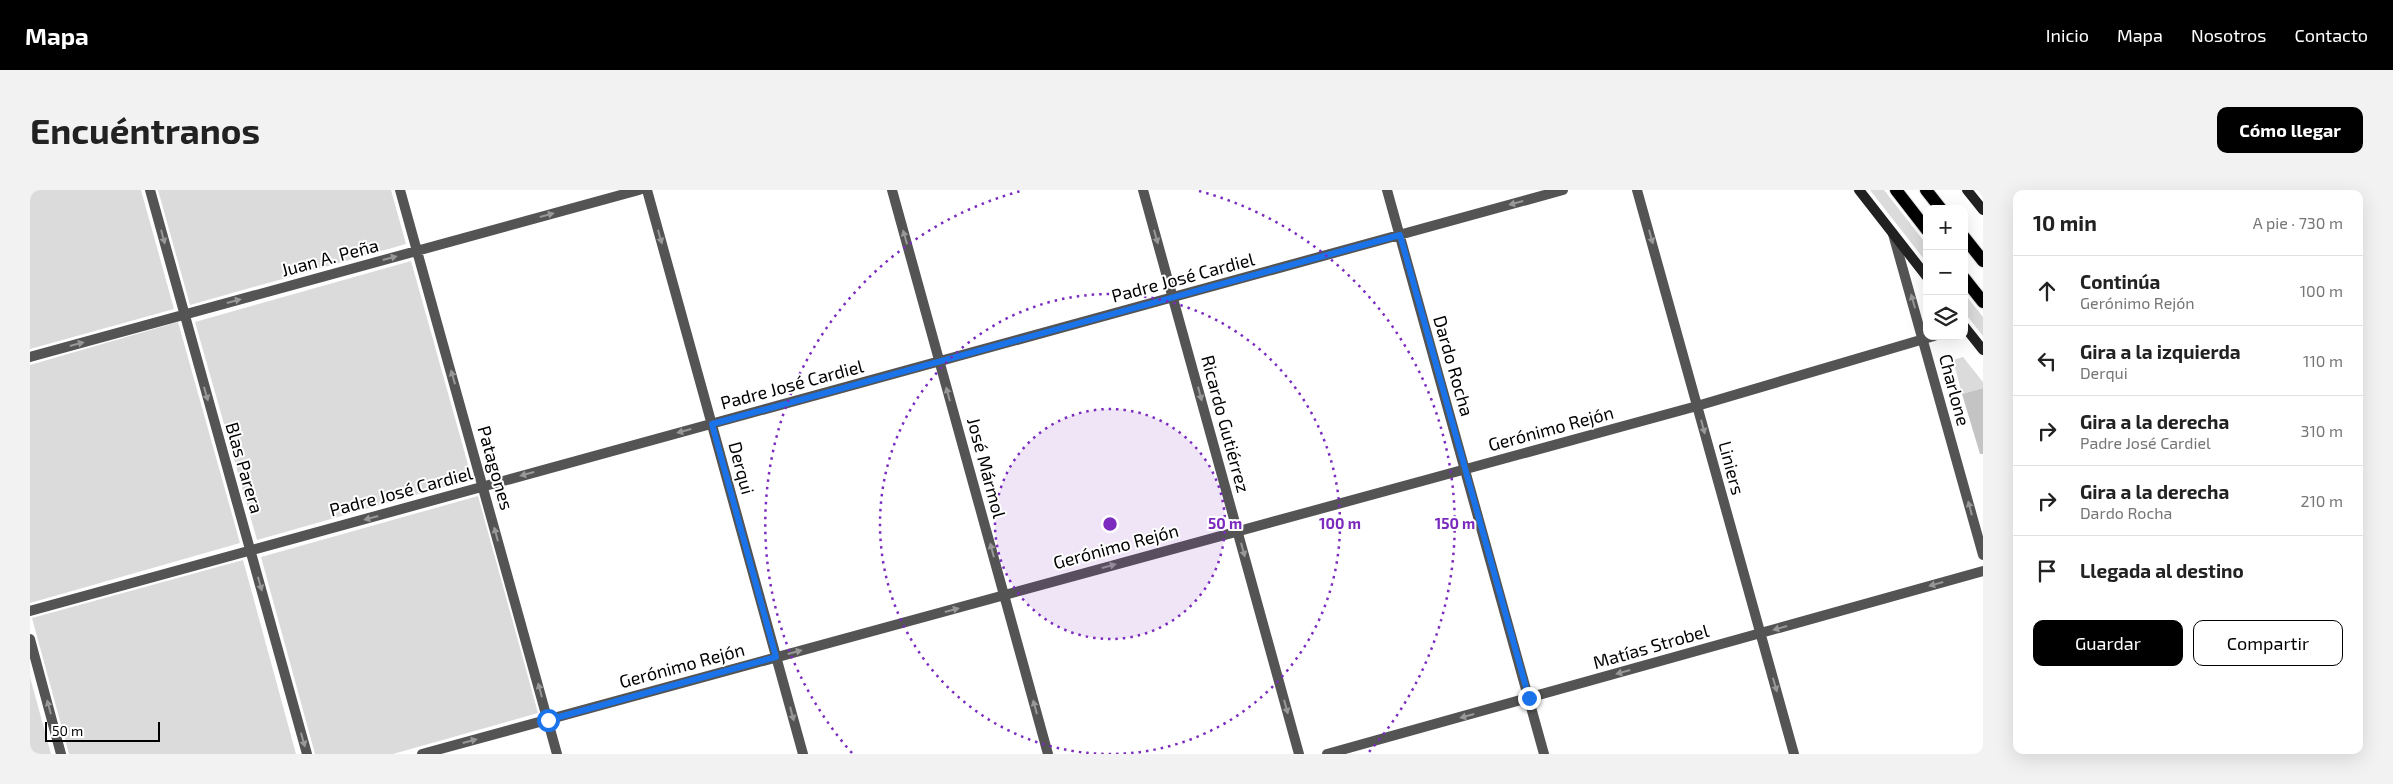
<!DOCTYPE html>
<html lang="es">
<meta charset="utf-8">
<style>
body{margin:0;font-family:"Exo 2",sans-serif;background:#f2f2f2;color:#222}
.controls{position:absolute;right:15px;top:15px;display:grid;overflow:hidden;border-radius:10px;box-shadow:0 5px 20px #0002}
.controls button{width:45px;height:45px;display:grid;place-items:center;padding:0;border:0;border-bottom:1px solid #e0e0e0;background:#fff;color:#222;font:25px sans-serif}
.scale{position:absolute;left:15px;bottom:12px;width:115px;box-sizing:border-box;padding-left:5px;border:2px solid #000;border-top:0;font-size:14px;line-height:18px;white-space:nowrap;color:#000;-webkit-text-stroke:4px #fff;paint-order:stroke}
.stop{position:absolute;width:15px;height:15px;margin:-11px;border:4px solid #1a73e8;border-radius:50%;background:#fff}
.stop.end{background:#1a73e8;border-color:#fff;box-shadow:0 1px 5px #0008}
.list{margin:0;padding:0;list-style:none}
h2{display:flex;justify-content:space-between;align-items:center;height:65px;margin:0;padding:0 20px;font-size:21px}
h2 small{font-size:16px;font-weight:400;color:#767676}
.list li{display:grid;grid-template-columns:32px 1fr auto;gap:15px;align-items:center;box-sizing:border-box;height:70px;padding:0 20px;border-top:1px solid #e0e0e0}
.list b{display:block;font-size:19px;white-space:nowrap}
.list p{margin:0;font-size:16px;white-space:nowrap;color:#767676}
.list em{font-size:16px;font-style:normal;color:#767676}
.actions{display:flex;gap:10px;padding:15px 20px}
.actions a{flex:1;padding:11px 0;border:1px solid #000;border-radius:10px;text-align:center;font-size:18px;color:#000}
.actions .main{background:#000;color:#fff}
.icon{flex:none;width:28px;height:28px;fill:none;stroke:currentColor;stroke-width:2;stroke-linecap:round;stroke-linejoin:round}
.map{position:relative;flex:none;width:1953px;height:564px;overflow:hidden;border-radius:10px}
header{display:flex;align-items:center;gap:30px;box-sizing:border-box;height:70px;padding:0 25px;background:#000;color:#fff}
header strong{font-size:24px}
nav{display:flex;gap:28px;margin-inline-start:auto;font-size:18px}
.intro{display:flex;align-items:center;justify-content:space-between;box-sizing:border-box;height:120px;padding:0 30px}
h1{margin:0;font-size:35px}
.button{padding:12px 22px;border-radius:10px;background:#000;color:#fff;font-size:18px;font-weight:700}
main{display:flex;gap:30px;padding:0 30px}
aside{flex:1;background:#fff;border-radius:10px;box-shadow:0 5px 20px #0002}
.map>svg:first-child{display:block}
.green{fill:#dbdbdb}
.building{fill:#c4c4c4}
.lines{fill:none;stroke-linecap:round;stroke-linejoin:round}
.primary-casing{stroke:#dbdbdb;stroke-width:14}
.street{stroke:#545454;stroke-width:10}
.secondary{stroke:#212121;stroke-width:10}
.primary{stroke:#000;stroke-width:12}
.oneway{fill:#989898}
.route{stroke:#1a73e8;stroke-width:6}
.ring{fill:none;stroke:#7b2cbf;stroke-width:2.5;stroke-dasharray:2.5 5}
.labels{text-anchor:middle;stroke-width:4;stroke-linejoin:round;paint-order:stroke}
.street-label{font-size:18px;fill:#000;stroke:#fff}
.centre{fill:#7b2cbf;stroke:#fff;stroke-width:2.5}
.ring-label{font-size:15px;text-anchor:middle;font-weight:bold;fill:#7b2cbf;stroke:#fff;stroke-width:4;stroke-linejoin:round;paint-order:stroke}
</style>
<header>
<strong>Mapa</strong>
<nav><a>Inicio</a><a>Mapa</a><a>Nosotros</a><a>Contacto</a></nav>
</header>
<div class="intro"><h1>Encuéntranos</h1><a class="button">Cómo llegar</a></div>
<main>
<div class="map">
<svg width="1953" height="564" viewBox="0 0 1953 564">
<rect width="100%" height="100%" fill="#fff"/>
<path class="green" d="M0 0H111L144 119 0 159Z
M128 0H361L376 54 160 115Z
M1840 0H1854L1897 55V73Z
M381 71 442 289 227 350 165 132Z
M1934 103 1953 127V146L1934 122Z
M148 132 210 353 0 413V175Z
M1933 167 1953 192V198L1932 204 1923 170Z
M448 306 508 523 363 564H285L231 367Z
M213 370 266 564H39L2 428Z
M0 487 21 564H0Z"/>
<path class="building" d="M1953 198V264H1950L1932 204Z"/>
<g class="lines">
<g class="primary-casing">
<path id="primary" d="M1866 0 1897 40
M1896 0 1911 19
M1934 47 1953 71
M1934 88 1953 112"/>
</g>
<path class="street" d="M120 0 277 564
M370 0 527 564
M617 0 773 564
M862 0 1018 564
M1113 0 1269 564
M1357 0 1514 564
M1607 0 1764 564
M1863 44 1953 365
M0 167 609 0
M0 421 1533 0
M0 449 31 564
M392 564 1667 216 1904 146
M1297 564 1953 381"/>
<path class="secondary" d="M1829 0 1897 87
M1937 0 1953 20
M1934 136 1953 160"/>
<use href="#primary" class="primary"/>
</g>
<defs><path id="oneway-solid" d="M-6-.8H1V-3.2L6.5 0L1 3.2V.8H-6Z" transform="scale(1.25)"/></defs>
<g class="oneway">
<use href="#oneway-solid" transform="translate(1486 13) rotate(165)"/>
<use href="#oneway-solid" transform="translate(517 25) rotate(-15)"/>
<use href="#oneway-solid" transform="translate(133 47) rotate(75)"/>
<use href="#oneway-solid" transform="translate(630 47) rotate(74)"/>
<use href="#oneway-solid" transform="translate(875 47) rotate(-106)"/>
<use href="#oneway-solid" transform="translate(1126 47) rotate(74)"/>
<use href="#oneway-solid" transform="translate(1621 47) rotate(74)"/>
<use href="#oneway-solid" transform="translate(360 68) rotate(-15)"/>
<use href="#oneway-solid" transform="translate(204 111) rotate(-15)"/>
<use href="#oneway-solid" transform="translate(1883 111) rotate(-106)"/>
<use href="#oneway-solid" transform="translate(47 154) rotate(-15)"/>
<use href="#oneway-solid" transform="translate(423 187) rotate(-106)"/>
<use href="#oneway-solid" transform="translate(176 204) rotate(74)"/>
<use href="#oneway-solid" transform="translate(918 204) rotate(-105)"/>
<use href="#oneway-solid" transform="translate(1170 204) rotate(75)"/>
<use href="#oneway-solid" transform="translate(1673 237) rotate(75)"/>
<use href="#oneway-solid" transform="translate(654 241) rotate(165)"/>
<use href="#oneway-solid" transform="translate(497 284) rotate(165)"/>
<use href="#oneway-solid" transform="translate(1940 318) rotate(-105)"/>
<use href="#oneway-solid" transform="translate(341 328) rotate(165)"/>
<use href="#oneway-solid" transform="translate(466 344) rotate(-105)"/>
<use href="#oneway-solid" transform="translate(962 360) rotate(-105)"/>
<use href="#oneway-solid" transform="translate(1213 360) rotate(75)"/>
<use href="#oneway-solid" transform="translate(1079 376) rotate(-15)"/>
<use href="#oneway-solid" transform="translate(230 394) rotate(74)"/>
<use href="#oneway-solid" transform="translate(1906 394) rotate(164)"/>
<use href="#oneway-solid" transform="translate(922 420) rotate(-15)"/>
<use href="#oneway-solid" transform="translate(1750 438) rotate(164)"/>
<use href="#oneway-solid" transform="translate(765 462) rotate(-15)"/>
<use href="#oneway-solid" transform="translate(1593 482) rotate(164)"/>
<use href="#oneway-solid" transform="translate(1745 495) rotate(74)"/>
<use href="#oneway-solid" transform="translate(510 500) rotate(-105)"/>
<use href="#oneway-solid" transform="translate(19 517) rotate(-105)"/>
<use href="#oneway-solid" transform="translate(1005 517) rotate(-105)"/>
<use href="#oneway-solid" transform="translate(1256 517) rotate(75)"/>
<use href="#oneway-solid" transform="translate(762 524) rotate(75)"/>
<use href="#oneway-solid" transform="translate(1437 526) rotate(165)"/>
<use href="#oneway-solid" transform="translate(273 550) rotate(74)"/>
<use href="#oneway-solid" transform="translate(440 551) rotate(-15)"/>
</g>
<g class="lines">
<path class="route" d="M518 530 746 467 682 234 1370 45 1499 508"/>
</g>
<circle cx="1080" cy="334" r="115" fill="#7b2cbf" fill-opacity=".12"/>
<g class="ring">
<circle cx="1080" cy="334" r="115"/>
<circle cx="1080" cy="334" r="230"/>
<path d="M822 563A345 345 0 0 1 991 1M1169 1A345 345 0 0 1 1338 563"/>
</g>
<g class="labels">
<g class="street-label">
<text transform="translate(300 68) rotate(-15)" y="6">Juan A. Peña</text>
<text transform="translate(1153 88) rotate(-15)" y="6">Padre José Cardiel</text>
<text transform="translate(1423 176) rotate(74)" y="6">Dardo Rocha</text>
<text transform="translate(762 195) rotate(-15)" y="6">Padre José Cardiel</text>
<text transform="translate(1924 200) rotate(75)" y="6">Charlone</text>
<text transform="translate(1195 234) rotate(75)" y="6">Ricardo Gutiérrez</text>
<text transform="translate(1521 239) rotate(-15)" y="6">Gerónimo Rejón</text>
<text transform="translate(214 278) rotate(74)" y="6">Blas Parera</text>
<text transform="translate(465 278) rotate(74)" y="6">Patagones</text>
<text transform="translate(711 278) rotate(75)" y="6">Derqui</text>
<text transform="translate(956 278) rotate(75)" y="6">José Mármol</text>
<text transform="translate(1701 278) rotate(75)" y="6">Liniers</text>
<text transform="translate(371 302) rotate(-15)" y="6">Padre José Cardiel</text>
<text transform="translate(1086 357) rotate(-15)" y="6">Gerónimo Rejón</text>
<text transform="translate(1621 457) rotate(-16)" y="6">Matías Strobel</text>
<text transform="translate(652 476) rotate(-15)" y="6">Gerónimo Rejón</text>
</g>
</g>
<circle cx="1080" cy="334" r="8" class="centre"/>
<g class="ring-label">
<text x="1195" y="339">50 m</text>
<text x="1310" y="339">100 m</text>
<text x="1425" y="339">150 m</text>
</g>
</svg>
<div class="controls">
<button>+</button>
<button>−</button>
<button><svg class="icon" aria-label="layers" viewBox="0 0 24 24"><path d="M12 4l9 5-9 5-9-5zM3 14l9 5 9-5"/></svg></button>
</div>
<div class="scale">50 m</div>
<div class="stop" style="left:518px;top:530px"></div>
<div class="stop end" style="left:1499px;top:508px"></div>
</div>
<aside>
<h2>10 min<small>A pie · 730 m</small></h2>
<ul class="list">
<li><svg class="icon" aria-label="ahead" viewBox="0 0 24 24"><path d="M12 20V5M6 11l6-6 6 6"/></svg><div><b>Continúa</b><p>Gerónimo Rejón</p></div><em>100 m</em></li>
<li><svg class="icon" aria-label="left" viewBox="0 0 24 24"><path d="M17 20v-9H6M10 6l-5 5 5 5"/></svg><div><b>Gira a la izquierda</b><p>Derqui</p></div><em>110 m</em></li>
<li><svg class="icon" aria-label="right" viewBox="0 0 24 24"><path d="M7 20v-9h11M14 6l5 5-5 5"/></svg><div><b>Gira a la derecha</b><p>Padre José Cardiel</p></div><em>310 m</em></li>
<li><svg class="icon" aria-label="right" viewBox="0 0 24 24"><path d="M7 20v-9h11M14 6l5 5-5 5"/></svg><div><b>Gira a la derecha</b><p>Dardo Rocha</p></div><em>210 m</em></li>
<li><svg class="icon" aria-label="arrive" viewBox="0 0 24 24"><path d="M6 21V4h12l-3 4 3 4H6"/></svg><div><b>Llegada al destino</b></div></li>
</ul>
<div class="actions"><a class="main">Guardar</a><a>Compartir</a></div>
</aside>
</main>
